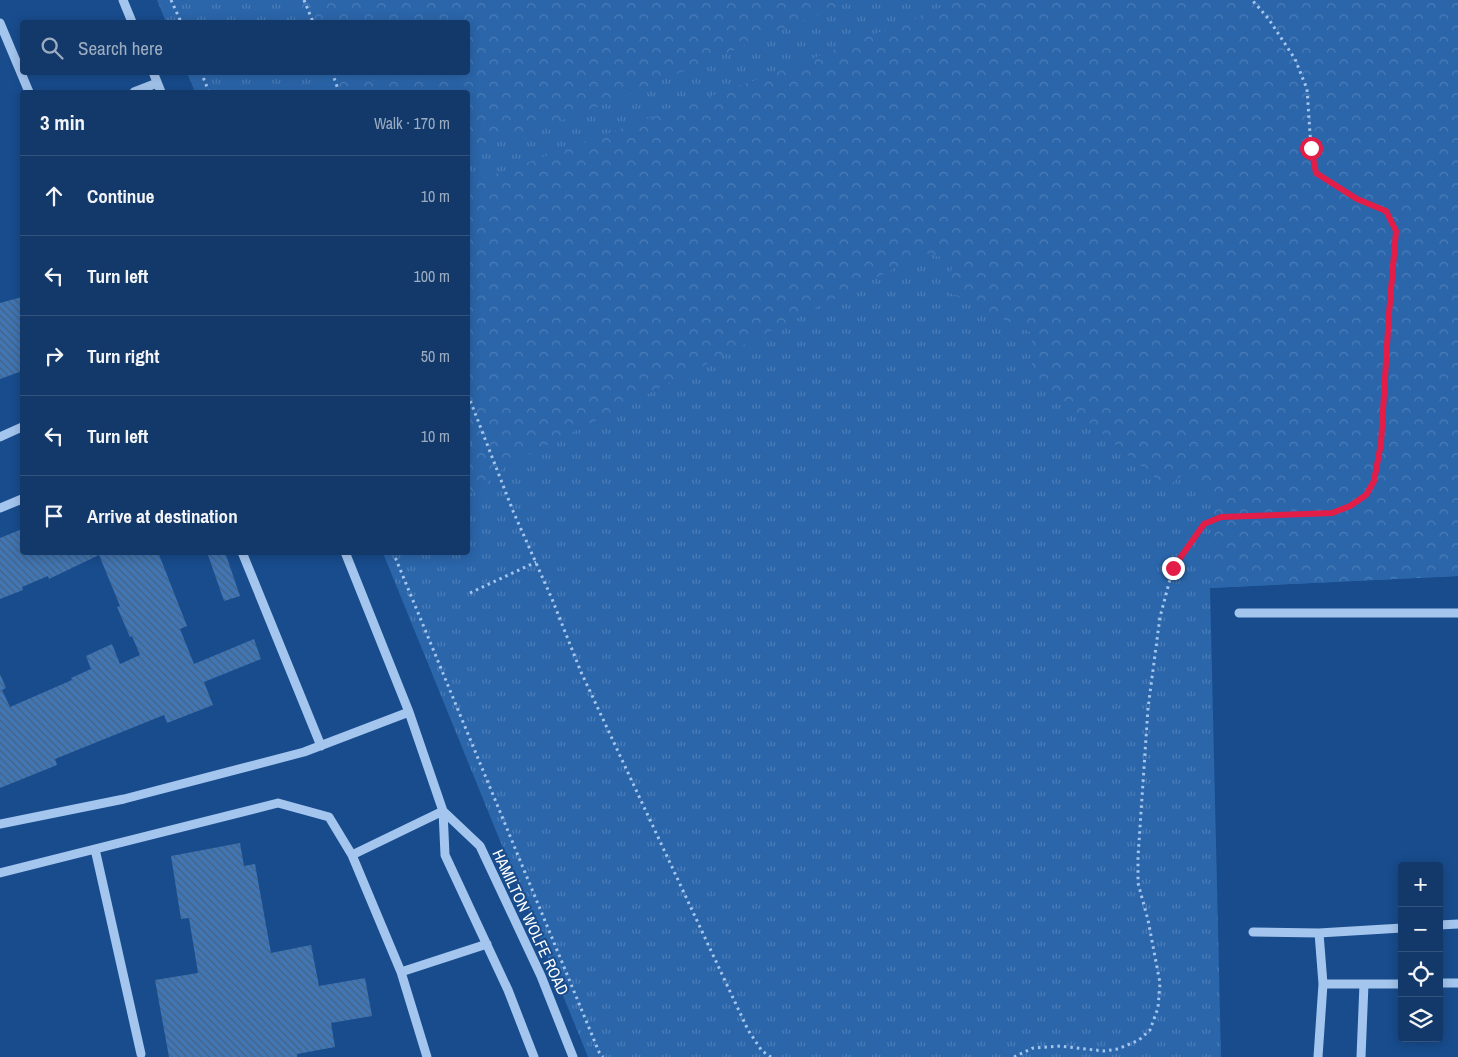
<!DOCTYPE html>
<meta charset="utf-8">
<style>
body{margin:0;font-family:"Archivo Narrow",sans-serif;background:#1f4472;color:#f1f3f6}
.controls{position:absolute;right:15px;bottom:15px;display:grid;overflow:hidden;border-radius:5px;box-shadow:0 2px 12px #0003}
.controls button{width:45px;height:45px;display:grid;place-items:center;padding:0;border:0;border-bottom:1px solid #31537e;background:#12396a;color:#f1f3f6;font:25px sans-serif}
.stop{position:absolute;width:15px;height:15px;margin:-11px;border:4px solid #e11d48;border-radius:50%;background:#fff}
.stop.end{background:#e11d48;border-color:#fff;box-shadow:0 1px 5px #0008}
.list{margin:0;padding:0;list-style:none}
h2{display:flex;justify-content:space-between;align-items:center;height:65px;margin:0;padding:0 20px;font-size:21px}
h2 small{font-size:16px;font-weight:400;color:#9cacc1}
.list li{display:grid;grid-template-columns:32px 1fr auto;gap:15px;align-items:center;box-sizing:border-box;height:80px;padding:0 20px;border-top:1px solid #31537e}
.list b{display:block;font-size:19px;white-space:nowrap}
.list em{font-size:16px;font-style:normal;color:#9cacc1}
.icon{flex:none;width:28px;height:28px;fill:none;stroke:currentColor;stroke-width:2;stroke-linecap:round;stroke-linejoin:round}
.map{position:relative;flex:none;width:1458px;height:1057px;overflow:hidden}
.search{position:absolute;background:#12396a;box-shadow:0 2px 12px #0003;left:20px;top:20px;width:450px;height:55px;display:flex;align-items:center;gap:12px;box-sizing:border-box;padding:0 18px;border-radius:5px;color:#9cacc1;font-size:19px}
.panel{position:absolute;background:#12396a;box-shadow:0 2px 12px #0003;left:20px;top:90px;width:450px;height:465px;border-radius:5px}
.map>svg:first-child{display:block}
.grass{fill:url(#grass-tufts)}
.forest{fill:url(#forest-crowns)}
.building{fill:url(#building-back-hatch)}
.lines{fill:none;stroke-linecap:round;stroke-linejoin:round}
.path{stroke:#a4c6ee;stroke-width:3;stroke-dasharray:2.5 4;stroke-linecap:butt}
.minor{stroke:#a4c6ee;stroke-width:9}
.route{stroke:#e11d48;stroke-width:6}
.labels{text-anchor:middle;stroke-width:4;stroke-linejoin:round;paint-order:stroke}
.street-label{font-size:16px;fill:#fff;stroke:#184c8d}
</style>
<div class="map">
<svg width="1458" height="1057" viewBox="0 0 1458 1057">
<defs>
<pattern id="grass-tufts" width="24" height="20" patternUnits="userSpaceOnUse" patternTransform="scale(1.25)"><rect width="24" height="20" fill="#2b66ab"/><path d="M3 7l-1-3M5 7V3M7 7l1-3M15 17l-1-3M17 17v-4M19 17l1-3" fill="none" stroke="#4b7db8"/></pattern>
<pattern id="forest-crowns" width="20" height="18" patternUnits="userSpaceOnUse" patternTransform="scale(1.25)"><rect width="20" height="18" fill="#2b66ab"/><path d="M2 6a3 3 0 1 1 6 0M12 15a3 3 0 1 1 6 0" fill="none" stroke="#4b7db8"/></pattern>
<pattern id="building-back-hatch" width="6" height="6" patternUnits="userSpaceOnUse" patternTransform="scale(1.25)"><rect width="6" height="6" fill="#4176b5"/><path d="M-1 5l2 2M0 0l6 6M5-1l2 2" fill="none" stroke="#466180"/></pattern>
</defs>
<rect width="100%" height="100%" fill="#184c8d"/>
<path class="grass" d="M157 0H1458V576L1210 588 1221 1057H588L383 553 468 552V92H195L187 73 468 72V22H166Z"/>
<path class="forest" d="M299 0H853L581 114 468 150V92H334L327 73 468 72V22H308Z
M960 0H1458V576L1210 588 1212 495 1184 474 1166 487 1032 375V333L950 293 952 260 925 253 504 467 480 490 468 494V457L476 452 468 430V184L799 64Z"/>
<path class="building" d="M22 297V371L0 379V303Z
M22 529V552H158L187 626 180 629 194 664 254 639 261 659 204 682 213 705 167 723 164 715 55 759 57 765 0 788V674L6 688 2 690 10 707 72 680 71 678 91 669 86 656 112 644 120 664 140 655 132 636 130 637 117 607 120 606 99 555 49 579 48 576 22 587 23 590 0 599V538Z
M207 552H225L240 596 224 601Z
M240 843 244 866 255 864 271 953 311 945 319 986 365 978 372 1016 331 1023 335 1047 297 1054V1057H169L155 980 198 973 189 918 181 919 171 856Z"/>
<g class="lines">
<path class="path" d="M171 0 181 22
M304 0 313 22
M201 72 209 92
M332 72 339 92
M468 395 513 511 552 599 581 672 748 1030 762 1051 771 1057
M393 552 599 1052 603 1057
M470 593 536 562
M1014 1057 1033 1048 1060 1046 1104 1051 1118 1049 1139 1040 1150 1030 1158 1008 1160 983 1148 920 1138 883V857L1148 708 1160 617 1173 568 1191 540 1204 524 1221 517 1333 513 1350 506 1366 495 1374 481 1381 443 1389 313 1397 231 1386 211 1357 199 1316 173 1311 148 1307 89 1295 59 1268 18 1252 0"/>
<path class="minor" d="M123 0 132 22
M0 23 29 92
M153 72 161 92
M134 92 157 83
M0 437 22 427
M0 508 22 499
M242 552 321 746
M345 552 409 712 443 811 445 855 508 990 534 1057
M1239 613H1458
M443 811 480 846 541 976 573 1057
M0 824 124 799 304 752 409 712
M95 849 141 1054
M0 873 278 803 329 817 352 855
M1439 925 1458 924
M1253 932 1319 933
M401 972 352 855 443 811
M1439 983H1458
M1323 984H1402
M427 1057 401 972 487 944
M1318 1057 1323 984 1319 933 1402 928
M1361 1057 1364 984"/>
</g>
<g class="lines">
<path class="route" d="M1173 568 1204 524 1221 517 1332 513 1350 506 1366 495 1374 481 1381 443 1389 313 1396 231 1386 211 1357 199 1316 173 1311 148"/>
</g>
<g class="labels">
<g class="street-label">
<text transform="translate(531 922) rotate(65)" y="6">HAMILTON WOLFE ROAD</text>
</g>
</g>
</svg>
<div class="controls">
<button>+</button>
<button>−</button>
<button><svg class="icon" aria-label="locate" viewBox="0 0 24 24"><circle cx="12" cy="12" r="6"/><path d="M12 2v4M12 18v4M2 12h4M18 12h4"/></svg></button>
<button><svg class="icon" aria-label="layers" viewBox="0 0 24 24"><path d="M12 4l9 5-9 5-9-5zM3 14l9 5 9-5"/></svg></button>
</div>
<div class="stop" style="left:1311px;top:148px"></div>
<div class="stop end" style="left:1173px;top:568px"></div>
<div class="search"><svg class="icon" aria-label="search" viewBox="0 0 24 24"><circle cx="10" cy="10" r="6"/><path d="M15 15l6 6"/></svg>Search here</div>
<section class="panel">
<h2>3 min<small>Walk · 170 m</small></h2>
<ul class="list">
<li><svg class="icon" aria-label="ahead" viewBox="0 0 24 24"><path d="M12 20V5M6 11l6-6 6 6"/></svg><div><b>Continue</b></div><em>10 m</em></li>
<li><svg class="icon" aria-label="left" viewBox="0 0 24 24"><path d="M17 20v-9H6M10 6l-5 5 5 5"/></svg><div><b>Turn left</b></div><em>100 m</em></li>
<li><svg class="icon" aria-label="right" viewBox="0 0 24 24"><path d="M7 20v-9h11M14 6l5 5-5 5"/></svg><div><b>Turn right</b></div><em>50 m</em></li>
<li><svg class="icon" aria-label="left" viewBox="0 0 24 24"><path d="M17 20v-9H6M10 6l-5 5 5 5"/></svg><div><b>Turn left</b></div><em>10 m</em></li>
<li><svg class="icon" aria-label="arrive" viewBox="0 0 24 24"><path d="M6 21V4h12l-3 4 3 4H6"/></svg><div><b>Arrive at destination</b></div></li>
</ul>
</section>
</div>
